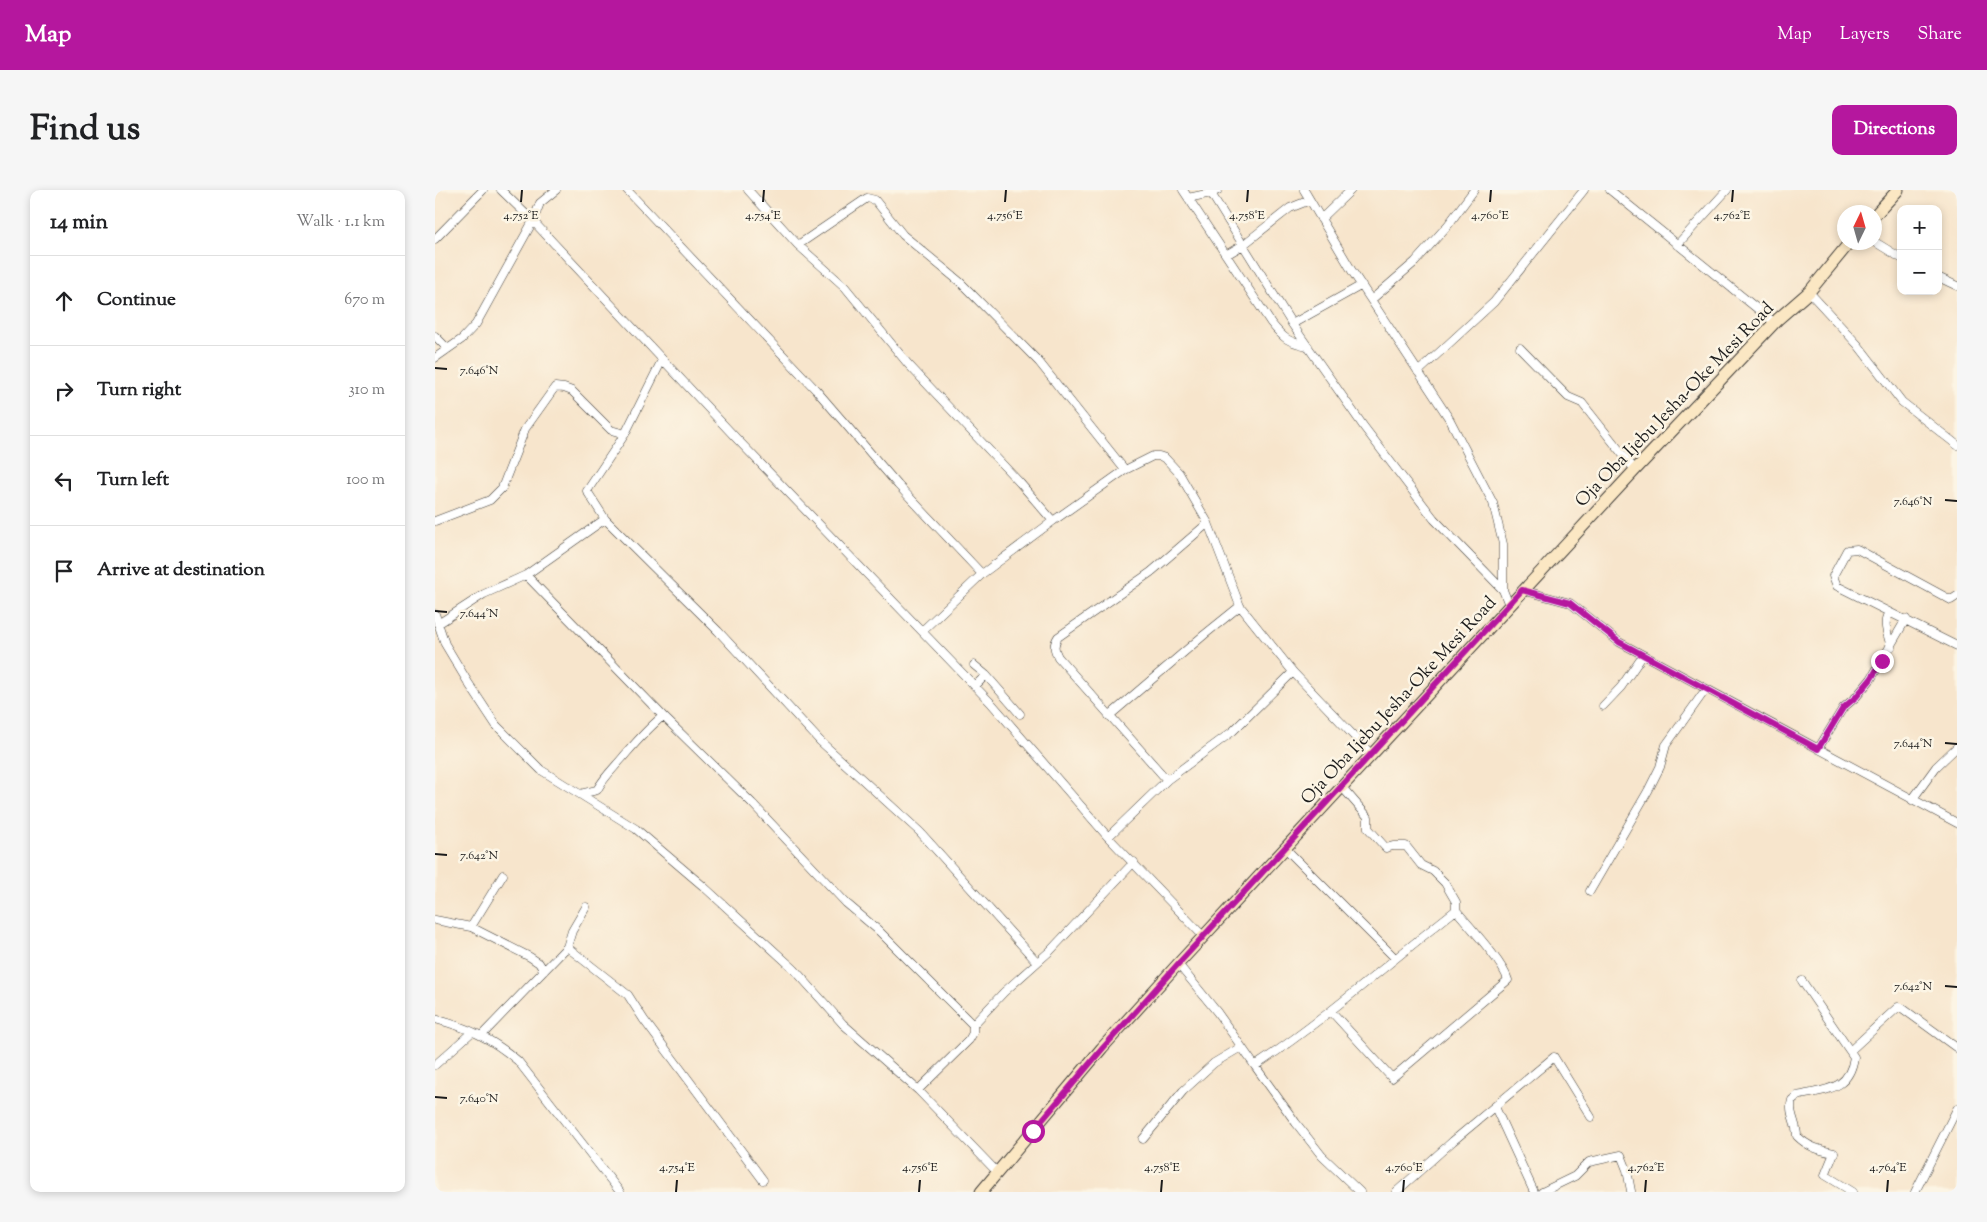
<!DOCTYPE html>
<meta charset="utf-8">
<style>
body{margin:0;font-family:"Sorts Mill Goudy",serif;background:#f6f6f6;color:#202124}
.controls{position:absolute;right:15px;top:15px;display:grid;overflow:hidden;border-radius:10px;box-shadow:0 2px 8px #0003}
.controls button{width:45px;height:45px;display:grid;place-items:center;padding:0;border:0;border-bottom:1px solid #e0e0e0;background:#fff;color:#202124;font:25px sans-serif}
.compass{position:absolute;left:1402px;top:15px;width:45px;height:45px;border-radius:50%;background:#fff;box-shadow:0 2px 8px #0003;rotate:5deg}
.stop{position:absolute;width:15px;height:15px;margin:-11px;border:4px solid #b5179e;border-radius:50%;background:#fff}
.stop.end{background:#b5179e;border-color:#fff;box-shadow:0 1px 5px #0008}
.list{margin:0;padding:0;list-style:none}
h2{display:flex;justify-content:space-between;align-items:center;height:65px;margin:0;padding:0 20px;font-size:21px}
h2 small{font-size:16px;font-weight:400;color:#757577}
.list li{display:grid;grid-template-columns:32px 1fr auto;gap:15px;align-items:center;box-sizing:border-box;height:90px;padding:0 20px;border-top:1px solid #e0e0e0}
.list b{display:block;font-size:19px;white-space:nowrap}
.list em{font-size:16px;font-style:normal;color:#757577}
.icon{flex:none;width:28px;height:28px;fill:none;stroke:currentColor;stroke-width:2;stroke-linecap:round;stroke-linejoin:round}
.map{position:relative;flex:none;width:1522px;height:1002px;overflow:hidden;border-radius:10px}
header{display:flex;align-items:center;gap:30px;box-sizing:border-box;height:70px;padding:0 25px;background:#b5179e;color:#fff}
header strong{font-size:24px}
nav{display:flex;gap:28px;margin-inline-start:auto;font-size:18px}
.intro{display:flex;align-items:center;justify-content:space-between;box-sizing:border-box;height:120px;padding:0 30px}
h1{margin:0;font-size:35px}
.button{padding:12px 22px;border-radius:10px;background:#b5179e;color:#fff;font-size:18px;font-weight:700}
main{display:flex;gap:30px;padding:0 30px}
aside{flex:1;background:#fff;border-radius:10px;box-shadow:0 2px 8px #0003}
.map>svg:first-child{display:block}
.lines{fill:none;stroke-linecap:round;stroke-linejoin:round}
.minor-casing{stroke:#3d3a36;stroke-width:9}
.secondary-casing{stroke:#3d3a36;stroke-width:13}
.minor{stroke:#fff;stroke-width:8}
.secondary{stroke:#fbe7c3;stroke-width:11}
.route{stroke:#b5179e;stroke-width:6}
.ticks{fill:none;stroke:#1c1c1c;stroke-width:2}
.labels{text-anchor:middle;stroke-width:5;stroke-linejoin:round;paint-order:stroke}
.street-label{font-size:18px;fill:#1c1c1c;stroke:#fcf5e5}
.ticks-label{font-size:12px;text-anchor:middle;fill:#1c1c1c;stroke:#fcf5e5;stroke-width:5;stroke-linejoin:round;paint-order:stroke}
</style>
<header>
<strong>Map</strong>
<nav><a>Map</a><a>Layers</a><a>Share</a></nav>
</header>
<div class="intro"><h1>Find us</h1><a class="button">Directions</a></div>
<main>
<aside>
<h2>14 min<small>Walk · 1.1 km</small></h2>
<ul class="list">
<li><svg class="icon" aria-label="ahead" viewBox="0 0 24 24"><path d="M12 20V5M6 11l6-6 6 6"/></svg><div><b>Continue</b></div><em>670 m</em></li>
<li><svg class="icon" aria-label="right" viewBox="0 0 24 24"><path d="M7 20v-9h11M14 6l5 5-5 5"/></svg><div><b>Turn right</b></div><em>310 m</em></li>
<li><svg class="icon" aria-label="left" viewBox="0 0 24 24"><path d="M17 20v-9H6M10 6l-5 5 5 5"/></svg><div><b>Turn left</b></div><em>100 m</em></li>
<li><svg class="icon" aria-label="arrive" viewBox="0 0 24 24"><path d="M6 21V4h12l-3 4 3 4H6"/></svg><div><b>Arrive at destination</b></div></li>
</ul>
</aside>
<div class="map">
<svg width="1522" height="1002" viewBox="0 0 1522 1002">
<rect width="100%" height="100%" fill="#fcf5e5"/>
<filter id="ink" filterUnits="userSpaceOnUse"><feTurbulence type="fractalNoise" baseFrequency=".02" numOctaves="2"/><feDisplacementMap in="SourceGraphic" scale="10" xChannelSelector="R" yChannelSelector="G"/><feConvolveMatrix kernelMatrix="1 2 1 2 8 2 1 2 1" color-interpolation-filters="sRGB"/></filter>
<filter id="wash" filterUnits="userSpaceOnUse"><feTurbulence type="fractalNoise" baseFrequency=".0096" numOctaves="4" result="noise"/><feDisplacementMap in="SourceGraphic" scale="20" xChannelSelector="R" yChannelSelector="G"/><feGaussianBlur stdDeviation="1.12" result="paint"/><feColorMatrix in="noise" values="0 0 0 0 0 0 0 0 0 0 0 0 0 0 0 0 0 1.4 0 .05"/><feComposite in="paint" operator="in"/></filter>
<g filter="url(#wash)">
<rect width="100%" height="100%" fill="#f7e5cc"/>
</g>
<g filter="url(#ink)">
<g class="lines">
<g class="minor-casing">
<path id="minor" d="M66 0 98 31 301 248 557 514 673 647 769 747
M192 0 381 200 463 295 547 384
M313 0 363 55 432 8 440 10 468 45 525 92 604 172 690 280
M748 0 836 133C849 149 853 152 873 156
M774 0 857 134 929 237 999 329 1068 400
M869 0 917 81 1015 230 1058 313 1068 354V400L1074 415
M1175 0 1340 133
M753 8 776 3 783 0
M886 29 916 0
M0 49 48 0
M1440 52 1466 68
M363 55 410 97 473 174 585 293 618 331
M1242 55 1292 0
M791 65 808 55 855 18 875 10
M1503 87 1522 96
M1374 102 1423 155 1467 212 1522 255
M936 110 980 72 1013 35 1039 0
M857 134 927 95
M0 146 13 159
M1085 158 1133 207 1147 213 1200 280
M0 168 27 149 41 134 98 31 105 13 121 0
M983 182 1059 112 1149 0
M170 329 152 301 190 244
M0 331 55 310 67 298 90 239 120 197 129 198 137 201 176 240 190 244 227 170
M1087 400 1135 413 1184 452 1522 633
M1522 406 1516 410 1422 359 1412 360 1398 386 1402 396 1522 456
M1454 422C1447 433 1453 445 1456 457
M0 424 10 454 34 494 61 535 106 580 201 639 268 696 359 779 408 834 483 900 563 983
M3 434 49 404 91 385
M487 441 547 384 618 331 690 280 718 266H724L730 268 744 283 773 333 805 416 858 482 937 565
M539 475 551 485 540 496
M551 485 585 524
M1168 516 1186 497 1208 465
M674 526 769 445 805 416
M1383 559 1408 518 1421 507 1436 489 1471 429
M732 590 623 467C619 459 618 455 623 447L716 382 773 333
M145 604 162 600C169 587 180 577 189 566 202 551 213 538 228 526
M1477 610 1501 577 1522 557
M673 647 732 590 798 541 858 482
M851 659 960 768
M1155 701 1213 601 1225 577 1231 555 1271 499
M151 717 137 741 132 757 193 805 209 830 328 990
M0 730 36 737 95 767 104 773 109 781
M36 737 68 685
M743 774 782 822 820 876C891 829 954 772 1021 720V712L1010 693 998 681 986 675 971 656H958L951 658 933 638V627L907 597
M1367 791 1419 867C1414 901 1391 899 1362 906L1357 910C1353 923 1362 933 1362 946 1373 957 1384 960 1399 963L1390 985 1418 1002
M896 821 957 888 1073 790C1068 772 1034 736 1021 720
M0 829C34 838 56 848 83 871L185 1002
M538 835 443 740 411 713 317 613 228 526 91 385 170 329 283 441 385 551 485 642 602 772
M47 845 132 757
M1416 860 1463 817 1467 818 1522 858
M0 875 37 842
M820 876 861 933 887 966 925 1002
M483 900 534 850 538 843V835L569 802 615 761 699 672
M1060 917 1099 1002
M708 949 748 901 779 873 806 857
M961 1002 1018 951 1119 867 1156 927
M1107 1002 1140 986 1154 972 1186 965 1192 980 1196 1001
M1480 1002 1522 919"/>
</g>
<g class="secondary-casing">
<path id="secondary" d="M1440 25 1463 0
M546 1002 667 858 743 774 1200 280 1343 129 1374 102 1415 52"/>
</g>
<use href="#minor" class="minor"/>
<use href="#secondary" class="secondary"/>
</g>
</g>
<g class="lines" filter="url(#ink)">
<path class="route" d="M598 941 668 858 743 774 1087 400 1135 413 1184 452 1383 559 1408 518 1421 507 1436 489 1447 471"/>
</g>
<path class="ticks" d="M86 12 87 0M328 12 329 0M570 12 571 0M812 12 813 0M1055 12 1056 0M1297 12 1298 0M0 178 12 179M1510 310 1522 311M0 421 12 422M1510 553 1522 554M0 664 12 665M1510 796 1522 797M0 907 12 908M241 1002 242 990M484 1002 485 990M726 1002 727 990M968 1002 969 990M1210 1002 1211 990M1452 1002 1453 990"/>
<g class="labels">
<g class="street-label">
<text transform="translate(1239 214) rotate(-46)" y="6">Oja Oba Ijebu Jesha-Oke Mesi Road</text>
<text transform="translate(963 510) rotate(-47)" y="6">Oja Oba Ijebu Jesha-Oke Mesi Road</text>
</g>
</g>
<g class="ticks-label">
<text x="86" y="29">4.752°E</text>
<text x="328" y="29">4.754°E</text>
<text x="570" y="29">4.756°E</text>
<text x="812" y="29">4.758°E</text>
<text x="1055" y="29">4.760°E</text>
<text x="1297" y="29">4.762°E</text>
<text x="44" y="184">7.646°N</text>
<text x="1478" y="315">7.646°N</text>
<text x="44" y="427">7.644°N</text>
<text x="1478" y="557">7.644°N</text>
<text x="44" y="669">7.642°N</text>
<text x="1478" y="800">7.642°N</text>
<text x="44" y="912">7.640°N</text>
<text x="242" y="981">4.754°E</text>
<text x="485" y="981">4.756°E</text>
<text x="727" y="981">4.758°E</text>
<text x="969" y="981">4.760°E</text>
<text x="1211" y="981">4.762°E</text>
<text x="1453" y="981">4.764°E</text>
</g>
</svg>
<div class="controls">
<button>+</button>
<button>−</button>
</div>
<svg class="compass" viewBox="-18 -18 36 36"><path d="M0-13l5 13h-10z" fill="#e53935"/><path d="M0 13l5-13h-10z" fill="#757577"/></svg>
<div class="stop" style="left:598px;top:941px"></div>
<div class="stop end" style="left:1447px;top:471px"></div>
</div>
</main>
